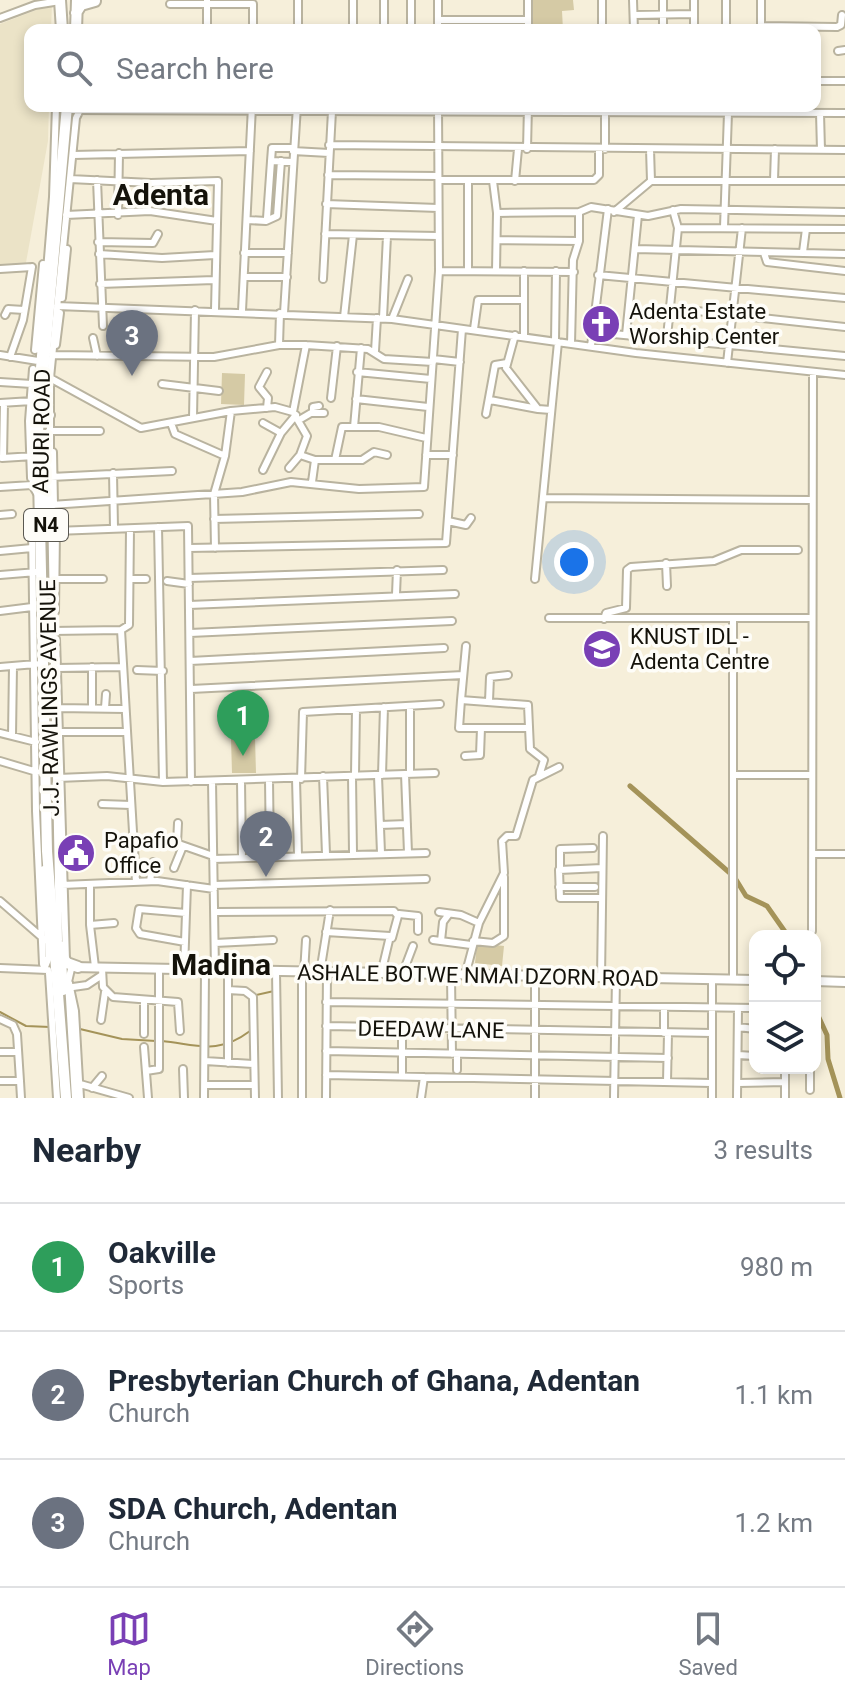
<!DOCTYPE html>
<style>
body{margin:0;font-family:Roboto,sans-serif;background:#f6f6f7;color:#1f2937}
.controls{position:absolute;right:24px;bottom:24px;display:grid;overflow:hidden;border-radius:16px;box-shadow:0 4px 12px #0003}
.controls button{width:72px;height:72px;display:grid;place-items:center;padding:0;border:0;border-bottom:2px solid #e0e1e3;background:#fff;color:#1f2937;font:40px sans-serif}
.you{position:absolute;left:574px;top:562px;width:28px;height:28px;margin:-20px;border:6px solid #fff;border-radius:50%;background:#1a73e8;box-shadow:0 0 0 12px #1a73e833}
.badge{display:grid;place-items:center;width:52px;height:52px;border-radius:50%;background:#793fb5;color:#fff;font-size:26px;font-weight:700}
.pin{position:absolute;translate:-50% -66px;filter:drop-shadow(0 2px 4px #0008)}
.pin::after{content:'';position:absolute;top:42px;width:28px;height:24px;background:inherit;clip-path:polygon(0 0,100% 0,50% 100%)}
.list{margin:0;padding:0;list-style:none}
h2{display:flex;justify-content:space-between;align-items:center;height:104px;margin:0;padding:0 32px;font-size:34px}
h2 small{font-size:26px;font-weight:400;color:#747a83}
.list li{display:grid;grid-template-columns:52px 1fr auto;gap:24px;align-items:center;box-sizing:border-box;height:128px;padding:0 32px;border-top:2px solid #e0e1e3}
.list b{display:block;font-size:30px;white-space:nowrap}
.list p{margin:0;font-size:26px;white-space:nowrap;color:#747a83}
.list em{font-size:26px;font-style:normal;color:#747a83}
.icon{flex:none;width:44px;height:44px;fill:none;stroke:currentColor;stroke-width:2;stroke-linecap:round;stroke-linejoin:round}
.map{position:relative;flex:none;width:845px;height:1098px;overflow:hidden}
.search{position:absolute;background:#fff;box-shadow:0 4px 12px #0003;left:24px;right:24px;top:24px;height:88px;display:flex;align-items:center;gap:20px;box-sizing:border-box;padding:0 28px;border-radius:16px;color:#747a83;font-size:30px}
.sheet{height:488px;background:#fff}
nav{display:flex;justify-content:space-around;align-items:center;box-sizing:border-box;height:112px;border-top:2px solid #e0e1e3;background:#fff;font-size:22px;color:#747a83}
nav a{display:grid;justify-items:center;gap:4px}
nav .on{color:#793fb5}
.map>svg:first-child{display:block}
.built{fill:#ebe3c7}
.green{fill:#d5caa5}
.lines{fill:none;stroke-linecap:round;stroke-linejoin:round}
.stream{stroke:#a49359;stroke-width:2}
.river{stroke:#a49359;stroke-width:5}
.minor-casing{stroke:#b9b39f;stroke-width:10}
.major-casing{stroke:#b9b39f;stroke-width:12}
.highway-casing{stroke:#b9b39f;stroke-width:14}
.minor{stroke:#fff;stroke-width:6}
.major{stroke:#fff;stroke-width:8}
.highway{stroke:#fff;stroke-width:10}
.labels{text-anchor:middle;stroke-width:7;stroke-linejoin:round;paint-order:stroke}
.shield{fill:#fefdf8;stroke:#5a5851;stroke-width:2}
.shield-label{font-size:20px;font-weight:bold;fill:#14120a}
.poi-label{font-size:22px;fill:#14120a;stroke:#fefdf8;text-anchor:start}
.street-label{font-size:22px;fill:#14120a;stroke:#fefdf8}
.district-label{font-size:30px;font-weight:bold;fill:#14120a;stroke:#fefdf8}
</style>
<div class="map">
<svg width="845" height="1098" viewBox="0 0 845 1098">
<rect width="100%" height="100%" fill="#f6efda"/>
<path class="built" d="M52 4 51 30H30V106H49L48 141 25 268H0V24Z"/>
<path class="green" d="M530 0H573L574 10 562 11 563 30H532Z
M222 373 245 374 244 405 221 404Z
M255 738 256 773H232L231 739Z
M477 943 504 946 502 966 475 963Z"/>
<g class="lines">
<path class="stream" d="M252 996 274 991
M0 1012 26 1026 50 1027
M80 1029 122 1039 156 1041
M162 1041C199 1045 218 1055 250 1031L251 1026"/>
<path class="river" d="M630 786 731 874
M735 878 746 896 767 906 788 936
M815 1009 827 1035 828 1059 840 1098"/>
<g class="minor-casing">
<path id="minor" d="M298 0V30
M438 0V30
M528 0V30
M602 0V30
M633 0 634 30
M663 0V30
M726 0V30
M170 4H253
M634 15 694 14
M0 18 35 5 60 1
M438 20H528
M761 26 837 27 841 25 842 15
M761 28V0
M207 30V0
M253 30V4
M353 30V0
M384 30V0
M411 30V0
M694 30V0
M838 51 845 50
M815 81H845
M66 110 845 113
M605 112V149
M820 113 821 150
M329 145 845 150
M527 149 528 106
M293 151 329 153
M73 155 250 151
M271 161 272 148H293
M328 175 438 176
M70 179 151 183 218 181 215 310
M97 180 103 326
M439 180H594L599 175V149
M774 180 775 149
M468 181V271
M493 181 497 213 496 271
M515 181 518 149
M651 181H845
M326 204 438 208
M614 212 651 181 650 149
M497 213 579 212
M66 215 150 211 217 221
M118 215 119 153
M267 218 271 161 293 162
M247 220 266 221 277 216 281 161
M724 227 728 113
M678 228 845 229
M325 234 438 236
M497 240 579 241V212L591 207 648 216 681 209 845 212
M98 242 153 243 158 234
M635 249 845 254
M803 252 806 229
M244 253H288
M764 253 767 262 845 271
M99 254 162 258 215 255
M0 269 32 267
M439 271 574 272
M524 271V337
M598 275 845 298
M244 277H287
M323 279 332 111
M100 284 214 280
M62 298 67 249
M57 306 392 319 636 353 845 375
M669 308 845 327
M242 311 252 106
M284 313 297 106
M5 315 8 309 24 310
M344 317 353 235
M383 318 387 236
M392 319 408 279
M474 329 478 300H524
M592 332 845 356
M515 335 506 368 538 409 551 410
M626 335 638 215
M667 337 678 228 673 210
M93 338 97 356
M555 341 556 271
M571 344 573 260 579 241
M56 345 60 313
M279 345 280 313
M591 346 608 209
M35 350 43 264
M375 351 377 318
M0 355 38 361
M52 355 214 357 279 345H306L368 349 384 359 433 362
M10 357 23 320 32 267
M433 359 460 362
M727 363 742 228
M357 372 431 379
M50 378 141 428 231 411 275 407 293 412 307 436 300 455 315 460
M0 382 32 384
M162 384 219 391
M331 398 337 346
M356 399 428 407
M490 400 538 409
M0 403 32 401
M267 408 268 398 259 387 267 372
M293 412 306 345
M313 413V407L319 406
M486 414 495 365 507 363
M193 418 195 310
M299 420 311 413H324
M171 423 175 434 225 456
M263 423 281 433
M354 427 361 348
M34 429 53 197 56 106
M49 431H100
M53 452 54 505
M426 455H453
M50 456V378L76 118 80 110
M2 458 34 456
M3 458 4 403
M335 460 342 427H379L426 438
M289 468 300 455
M263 470 281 433 296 415
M35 472 32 485 38 495
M113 473 114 528
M51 477 172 471
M31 478 29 421 33 369
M312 482 315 460H362L374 452 387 455
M0 487 32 485
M543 498 812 500
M51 503 59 940
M51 505 242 492 291 482 359 489 424 487 439 271 438 106
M0 515 12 514
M214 519 419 514
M448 521 466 525 471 518
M36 527 32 531 36 811 43 964
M158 527 163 782
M55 531 188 526 191 782
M189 548 446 543 462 329
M215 548 214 494 225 456 231 411
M0 551 32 548
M666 563 667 586
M0 575 37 572
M189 578 443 570
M55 579H103
M130 579H146
M535 579 558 342
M167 581 189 584
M396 594 397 570
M189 605 455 594
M0 611 32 607
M55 612 56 531
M549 618H812
M604 619 606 613 626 608 627 570 631 567 714 561 741 550H798
M121 630 136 882
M52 631 121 630 129 625 130 529
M190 633 452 621
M56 639 66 960
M190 661 444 648
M0 667 36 664
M92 667V708
M56 668 121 667
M137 670 163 671
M191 689 463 675
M461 700 466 646
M489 701 490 677 508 675
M57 708 125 709
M105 708 106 694
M528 728H459L461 700 528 705 530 749 544 760 539 776
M57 732H126
M0 733 36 742
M12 736 13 666
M465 756 480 755 481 728
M0 761 37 772
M410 773V706
M405 774 408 853
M355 775 356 709
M382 775 384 707
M733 775H812
M323 776 326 854
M352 776 353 853
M378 776 381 853
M58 778 107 776 163 782 435 773
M296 779 298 855
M301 779 303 712 440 704
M269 780 270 856
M212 781 215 971
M241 781 242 857
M102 804 131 805
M380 825 407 824
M173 842 213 856
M177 844 178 823
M813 854H845
M213 859 426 853
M174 868 183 846
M44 869 49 957 45 967
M560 869V849L593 848
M150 881 153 862
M90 884V925L95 967
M62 885 157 881 214 889
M214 885 426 879
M559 887H595
M602 898H560L559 870 602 868
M0 901 45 940
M215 912 394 911 398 916 392 938
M439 912 461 915 479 923
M399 914 418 916V931
M90 925 114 923
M812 931 813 372
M326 932 390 936 381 974
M433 940 471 945
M441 941 443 922 449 914
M473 941 493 943 504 936V877
M185 942 140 934 136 928 139 909 186 913
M215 943 273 940
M0 968 48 970
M102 968 103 987 113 997 178 1002 180 1031
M71 969 68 982 75 1098
M184 970 187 885
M228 971V1063
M276 972 278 1098
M302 972V1098
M49 973 57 1098
M304 973 306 940
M320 973 330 910
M402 975 413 946
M451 975 452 1054
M465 976 479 923 504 873 502 841 507 836H516L533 780 559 767
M535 977V1098
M601 978 603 836
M712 979V1098
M733 979V619
M69 983 75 1011 80 1098
M73 987 87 985 102 975
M228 990 245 991 253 997 255 1098
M144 1001V1034
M326 1002 755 1008
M664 1007V1033
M0 1019 13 1025 17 1034 20 1081
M101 1020 105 992
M326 1026 712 1033
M738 1027 755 1029
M144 1047 148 1098
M326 1051 668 1058
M0 1052H18
M738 1055 755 1056
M205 1061 253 1064
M785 1068V1098
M810 1068V1090
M183 1069 184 1098
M457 1070V1054
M146 1071 159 1069V970
M326 1075 712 1083
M402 1076V1028
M0 1081H20L21 1098
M667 1082 668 1033
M738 1083 785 1082
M80 1084 129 1098
M205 1085H254
M92 1088 102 1076
M204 1098 205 971
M326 1098 327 973
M421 1098 424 1077
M614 1098 616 978
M737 1098 738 1008"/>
</g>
<g class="major-casing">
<path id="major" d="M72 967 755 980
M815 981 845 982"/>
</g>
<g class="highway-casing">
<path id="highway" d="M60 0 62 30
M76 13 81 5 95 1
M76 30 77 0
M45 422 49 415
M46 451 47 507
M60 946 63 990
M61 955 67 963 78 967
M66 1098 47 851 38 431 67 106"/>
</g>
<use href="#minor" class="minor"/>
<use href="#major" class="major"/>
<use href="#highway" class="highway"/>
</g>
<defs>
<g id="church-disc" transform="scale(2)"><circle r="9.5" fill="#793fb5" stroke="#fefdf8"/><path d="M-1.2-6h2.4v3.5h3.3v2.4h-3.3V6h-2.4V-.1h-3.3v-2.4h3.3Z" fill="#fff"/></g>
<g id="university-disc" transform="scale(2)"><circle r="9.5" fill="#793fb5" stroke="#fefdf8"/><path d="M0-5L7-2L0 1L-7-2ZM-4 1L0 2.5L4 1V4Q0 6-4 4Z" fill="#fff"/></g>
<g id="civic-disc" transform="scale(2)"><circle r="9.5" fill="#793fb5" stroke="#fefdf8"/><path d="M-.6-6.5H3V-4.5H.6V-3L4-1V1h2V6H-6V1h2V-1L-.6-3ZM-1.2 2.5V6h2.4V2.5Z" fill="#fff"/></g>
</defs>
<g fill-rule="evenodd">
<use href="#church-disc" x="601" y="324"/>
<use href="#university-disc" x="602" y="649"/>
<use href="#civic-disc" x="76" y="853"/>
</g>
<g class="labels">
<rect class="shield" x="24" y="509" width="44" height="32" rx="6"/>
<g class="shield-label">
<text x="46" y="532">N4</text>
</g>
<g class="poi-label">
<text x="629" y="319">Adenta Estate<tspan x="629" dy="25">Worship Center</tspan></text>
<text x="630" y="644">KNUST IDL -<tspan x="630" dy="25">Adenta Centre</tspan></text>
<text x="104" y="848">Papafio<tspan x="104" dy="25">Office</tspan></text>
</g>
<g class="street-label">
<text transform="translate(41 431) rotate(-89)" y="8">ABURI ROAD</text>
<text transform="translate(49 698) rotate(-91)" y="8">J.J. RAWLINGS AVENUE</text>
<text transform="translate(478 975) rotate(1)" y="8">ASHALE BOTWE NMAI DZORN ROAD</text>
<text transform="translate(431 1029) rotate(1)" y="8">DEEDAW LANE</text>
</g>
<g class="district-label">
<text x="161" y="205">Adenta</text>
<text x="221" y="975">Madina</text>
</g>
</g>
</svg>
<div class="controls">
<button><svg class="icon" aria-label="locate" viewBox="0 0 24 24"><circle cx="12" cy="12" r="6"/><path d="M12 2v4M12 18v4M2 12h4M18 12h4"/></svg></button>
<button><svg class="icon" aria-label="layers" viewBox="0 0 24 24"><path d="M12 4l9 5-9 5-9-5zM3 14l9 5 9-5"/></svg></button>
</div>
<div class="you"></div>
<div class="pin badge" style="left:243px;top:756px;background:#2e9e5b">1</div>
<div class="pin badge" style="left:266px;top:877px;background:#6b7280">2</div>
<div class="pin badge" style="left:132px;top:376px;background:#6b7280">3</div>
<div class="search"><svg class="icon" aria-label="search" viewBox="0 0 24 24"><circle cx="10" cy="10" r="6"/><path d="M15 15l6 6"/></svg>Search here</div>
</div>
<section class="sheet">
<h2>Nearby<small>3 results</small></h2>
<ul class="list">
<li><span class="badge" style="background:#2e9e5b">1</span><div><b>Oakville</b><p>Sports</p></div><em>980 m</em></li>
<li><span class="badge" style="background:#6b7280">2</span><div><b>Presbyterian Church of Ghana, Adentan</b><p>Church</p></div><em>1.1 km</em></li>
<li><span class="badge" style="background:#6b7280">3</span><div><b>SDA Church, Adentan</b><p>Church</p></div><em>1.2 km</em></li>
</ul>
</section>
<nav>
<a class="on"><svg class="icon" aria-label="map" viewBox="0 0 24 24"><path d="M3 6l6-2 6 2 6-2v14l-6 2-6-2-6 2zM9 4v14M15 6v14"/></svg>Map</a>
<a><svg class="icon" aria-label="directions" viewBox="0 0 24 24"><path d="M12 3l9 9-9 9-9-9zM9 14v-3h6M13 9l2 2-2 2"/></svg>Directions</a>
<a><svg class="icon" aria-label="saved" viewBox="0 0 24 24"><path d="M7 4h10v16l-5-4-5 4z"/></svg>Saved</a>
</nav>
